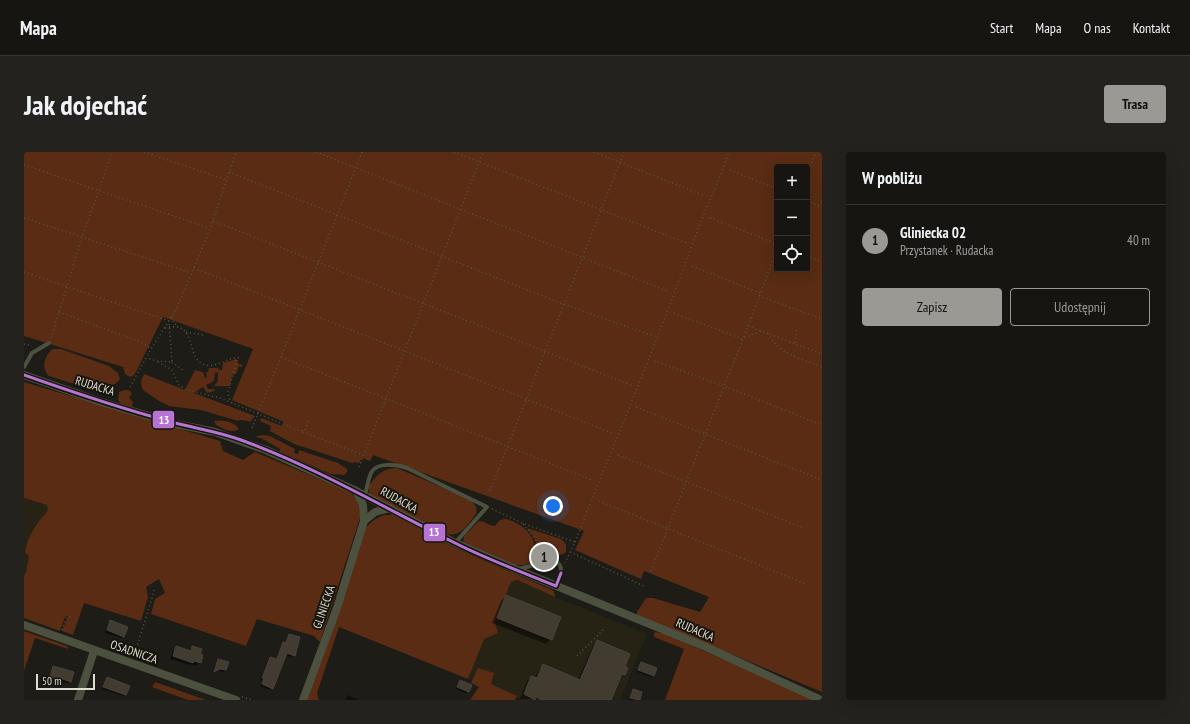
<!DOCTYPE html>
<html lang="pl">
<meta charset="utf-8">
<style>
body{margin:0;font-family:"PT Sans Narrow",sans-serif;background:#23221f;color:#f1f3f6}
.controls{position:absolute;right:12px;top:12px;display:grid;overflow:hidden;border-radius:4px;box-shadow:0 4px 16px #0002}
.controls button{width:36px;height:36px;display:grid;place-items:center;padding:0;border:0;border-bottom:1px solid #353431;background:#161511;color:#f1f3f6;font:20px sans-serif}
.scale{position:absolute;left:12px;bottom:10px;width:59px;box-sizing:border-box;padding-left:4px;border:2px solid #dfddd6;border-top:0;font-size:11px;line-height:14px;white-space:nowrap;color:#dfddd6;-webkit-text-stroke:3px #17150b;paint-order:stroke}
.you{position:absolute;left:529px;top:354px;width:14px;height:14px;margin:-10px;border:3px solid #fff;border-radius:50%;background:#1a73e8;box-shadow:0 0 0 6px #1a73e833}
.badge{display:grid;place-items:center;width:26px;height:26px;border-radius:50%;background:#9b9993;color:#111;font-size:13px;font-weight:700}
.pin{position:absolute;translate:-50% -50%;border:2px solid #fff;box-shadow:0 1px 4px #0006}
.list{margin:0;padding:0;list-style:none}
h2{display:flex;justify-content:space-between;align-items:center;height:52px;margin:0;padding:0 16px;font-size:17px}
h2 small{font-size:13px;font-weight:400;color:#9e9f9f}
.list li{display:grid;grid-template-columns:26px 1fr auto;gap:12px;align-items:center;box-sizing:border-box;height:72px;padding:0 16px;border-top:1px solid #353431}
.list b{display:block;font-size:15px;white-space:nowrap}
.list p{margin:0;font-size:13px;white-space:nowrap;color:#9e9f9f}
.list em{font-size:13px;font-style:normal;color:#9e9f9f}
.actions{display:flex;gap:8px;padding:12px 16px}
.actions a{flex:1;padding:9px 0;border:1px solid #9b9993;border-radius:4px;text-align:center;font-size:14px;color:#9b9993}
.actions .main{background:#9b9993;color:#111}
.icon{flex:none;width:22px;height:22px;fill:none;stroke:currentColor;stroke-width:2;stroke-linecap:round;stroke-linejoin:round}
.map{position:relative;flex:none;width:798px;height:548px;overflow:hidden;border-radius:4px}
header{display:flex;align-items:center;gap:24px;box-sizing:border-box;height:56px;padding:0 20px;background:#161511;border-bottom:1px solid #353431}
header strong{font-size:19px}
nav{display:flex;gap:22px;margin-inline-start:auto;font-size:14px}
.intro{display:flex;align-items:center;justify-content:space-between;box-sizing:border-box;height:96px;padding:0 24px}
h1{margin:0;font-size:28px}
.button{padding:10px 18px;border-radius:4px;background:#9b9993;color:#111;font-size:14px;font-weight:700}
main{display:flex;gap:24px;padding:0 24px}
aside{flex:1;background:#161511;border-radius:4px;box-shadow:0 4px 16px #0002}
.map>svg:first-child{display:block}
.built{fill:#272314}
.green{fill:#592c13;fill-rule:evenodd}
.shadow{fill:#0007}
.building{fill:#413b30;stroke:#464440}
.lines{fill:none;stroke-linecap:round;stroke-linejoin:round}
.path{stroke:#53554a;stroke-width:1.5;stroke-dasharray:1 3;stroke-linecap:butt}
.lane{stroke:#4c513f;stroke-width:4}
.street{stroke:#4c513f;stroke-width:8}
.bus-1-casing{stroke:#17150b;stroke-width:6}
.bus-1{stroke:#b673d3;stroke-width:3}
.labels{text-anchor:middle;stroke-width:4;stroke-linejoin:round;paint-order:stroke}
.street-label{font-size:12px;fill:#dfddd6;stroke:#17150b}
.line-badge{stroke:#17150b;stroke-width:1.5}
.badge-label{font-size:11px;text-anchor:middle;font-weight:bold;fill:#fff}
</style>
<header>
<strong>Mapa</strong>
<nav><a>Start</a><a>Mapa</a><a>O nas</a><a>Kontakt</a></nav>
</header>
<div class="intro"><h1>Jak dojechać</h1><a class="button">Trasa</a></div>
<main>
<div class="map">
<svg width="798" height="548" viewBox="0 0 798 548">
<rect width="100%" height="100%" fill="#1d1c17"/>
<path class="built" d="M0 346 33 356 0 446Z
M493 428 531 445 623 482 596 548H498L444 527 460 487 474 481 471 470 487 430Z"/>
<path class="green" d="M0 0H798V540L613 463V460L622 446H629L676 460 685 445 620 419 617 427 551 398 560 379 349 303 346 309 338 306 335 311 331 310 328 311 270 292 246 279 247 274 236 269 237 266 258 274 260 270 208 248 229 197 139 165 112 220 109 224 106 225 101 222 99 215 0 184ZM753 15H783V117H753Z
M29 197H37L85 214 94 221 96 227C82 247 43 229 25 224 16 216 21 203 29 197Z
M212 207 215 212 219 213 217 215 215 214 212 222 208 223 206 234H190L194 229V220L191 221 190 229 182 233 184 237H190L191 239 183 241 179 235 170 241 231 264 226 270 224 269 216 268 214 269 177 258 145 254 135 249 119 238C116 232 117 228 120 222L161 238 171 218 179 220 181 226 183 225 182 220H184L185 216H194L195 218H198L199 211Z
M0 230 196 289 199 299 219 308 231 300 326 340C334 348 336 355 336 366L296 490 290 484 233 467 222 494 127 462 131 447 141 441 135 427 122 435 124 445 117 469 60 451 49 483 38 479 44 464 41 465 36 479 0 466V424L2 420 5 404 1 400C2 389 9 378 15 369 19 363 22 364 24 356L23 353 0 346Z
M101 238C105 238 107 239 108 242L105 245 106 247 109 250 108 255 96 251 94 248 95 240Z
M190 269C198 267 212 270 215 277 208 282 200 277 192 273Z
M240 283 246 284 271 297 270 301 274 302 275 298 314 311 323 317V320L320 323 307 322 256 300V297L237 286H233V284Z
M373 316 443 346C456 355 455 360 445 371 438 380 433 384 421 382L345 342V333C354 323 357 317 373 316Z
M360 363H369L427 394 528 438 530 439 531 445 493 428 487 430 471 470 474 481 460 487 444 527 315 475 293 541 295 548H282L339 380C345 371 350 367 360 363Z
M480 367C485 367 488 369 492 371 509 379 511 392 515 408L500 413H489L439 390 440 384 455 369C461 369 465 374 471 374L476 368Z
M503 376 537 387 542 392V400L539 402 517 408 511 387Z
M0 479 43 494 44 497 11 486 0 519Z
M632 480 641 482 792 548H641L660 497 630 485V481Z
M454 516 470 521 467 532 493 544 491 548H446L455 535 447 531Z
M131 530 182 548H164L128 535Z"/>
<path class="shadow" d="M482 444 527 487 522 492 468 471 477 449Z
M87 469 99 484 97 486 81 481Z
M266 483 271 503 268 505 261 503 249 536 246 538 236 534 239 529 236 528 244 508 246 506 252 508 257 494 259 491 261 492Z
M573 489 600 515V522L596 527 586 548 496 547 503 529 507 525 511 526 515 518 519 514 554 528 569 494Z
M153 495 165 499 169 495 175 502 178 504 176 511 172 514 166 512 165 513 146 507 149 499Z
M194 508 202 517 199 520 193 519 189 521 192 510Z
M617 511 629 523 627 525 613 520Z
M30 515 46 529 44 531 24 527 28 517Z
M83 526 102 542 99 544 78 537Z
M436 529 445 539 442 541 432 537Z
M609 538 617 540 615 548H605L607 540Z
M324 543 335 548H321Z"/>
<path class="building" d="M482 443 537 465 528 488 473 466Z
M86 468 104 475 100 485 83 478Z
M265 482 276 485 271 504 263 501 249 537 238 532 240 526H238L246 505 253 507 259 490 262 491Z
M573 488 606 502 601 514 604 516 601 523 598 522 587 548H518L512 545 511 548 500 542 507 524 513 526 519 512 556 528Z
M152 494 167 499 168 494 178 497 176 502 179 503 177 511 170 509 169 511 149 504Z
M194 507 205 510 202 518 196 517 190 520Z
M617 510 633 516 630 524 614 518Z
M29 514 50 520 47 530 36 526 35 528 26 525Z
M83 525 106 534 102 543 79 535Z
M436 528 448 533 445 540 433 535Z
M609 537 618 540 616 548 606 546Z"/>
<g class="lines">
<path class="path" d="M120 0 203 28
M292 0 643 139
M430 0 662 91
M570 0 681 44
M0 13 185 76
M706 18 753 37
M205 20 539 152 633 185
M783 22 792 0
M783 49 798 55
M0 66 167 121
M686 66 753 92
M189 69 607 233
M783 104 798 110
M668 114 736 141
M170 116 588 281
M0 120 145 169 148 210 133 209 123 206
M735 144 798 167
M35 160 117 190 127 197
M650 161 718 187 737 179
M148 165 149 170 154 175
M724 174 798 202
M141 176C175 167 160 206 181 213 194 216 204 204 217 206
M162 180 179 183
M744 181C754 202 778 207 798 215
M27 186 58 85 75 38 88 0
M771 191 773 176
M0 192 8 194
M257 205 568 328
M630 209 700 234 798 273
M134 210 148 218 155 233 163 238 196 246 276 279 281 278 284 269
M148 210 160 219
M106 235 127 197 150 161 156 149 186 77 212 0
M208 251 205 246 204 240 214 205
M612 255 798 328
M228 276 257 205 338 0
M279 280 339 303
M594 303 780 376
M335 315 459 0
M466 339 600 0
M575 349 780 431
M468 357 498 371 551 390 541 411
M499 372 511 387 515 405
M551 390C590 292 631 195 667 96 678 63 694 33 705 0
M546 400 620 434
M627 419 724 174 753 97
M38 478 42 466 47 465
M110 504 131 436
M553 504 581 476
M218 545 228 548"/>
<path class="lane" d="M0 215 8 201 25 191
M341 343C343 336 344 328 347 321 353 309 373 313 383 316L463 355 431 391
M495 417 521 410H533C541 417 535 425 532 434"/>
<path class="street" d="M0 223 74 249 152 272 191 280 242 298 332 339 431 391 491 417 682 495 797 548
M340 369 351 360 366 356
M0 473 212 548
M54 548 70 499
M279 548 313 456 340 369 339 353 332 339"/>
<g class="bus-1-casing">
<path id="bus-1" d="M0 223C48 240 95 256 144 269 168 276 193 279 217 288 291 315 359 355 429 390 462 407 498 420 532 434L537 421"/>
</g>
<use href="#bus-1" class="bus-1"/>
</g>
<g class="labels">
<g class="street-label">
<text transform="translate(71 234) rotate(17)" y="4">RUDACKA</text>
<text transform="translate(375 348) rotate(29)" y="4">RUDACKA</text>
<text transform="translate(300 455) rotate(-71)" y="4">GLINIECKA</text>
<text transform="translate(671 478) rotate(23)" y="4">RUDACKA</text>
<text transform="translate(110 500) rotate(19)" y="4">OSADNICZA</text>
</g>
</g>
<g class="line-badge">
<rect x="128" y="258" width="23" height="19" rx="4" fill="#b673d3"/>
<rect x="399" y="371" width="23" height="19" rx="4" fill="#b673d3"/>
</g>
<g class="badge-label">
<text x="140" y="272">13</text>
<text x="410" y="384">13</text>
</g>
</svg>
<div class="controls">
<button>+</button>
<button>−</button>
<button><svg class="icon" aria-label="locate" viewBox="0 0 24 24"><circle cx="12" cy="12" r="6"/><path d="M12 2v4M12 18v4M2 12h4M18 12h4"/></svg></button>
</div>
<div class="scale">50 m</div>
<div class="you"></div>
<div class="pin badge" style="left:520px;top:405px">1</div>
</div>
<aside>
<h2>W pobliżu<small></small></h2>
<ul class="list">
<li><span class="badge">1</span><div><b>Gliniecka 02</b><p>Przystanek · Rudacka</p></div><em>40 m</em></li>
</ul>
<div class="actions"><a class="main">Zapisz</a><a>Udostępnij</a></div>
</aside>
</main>
